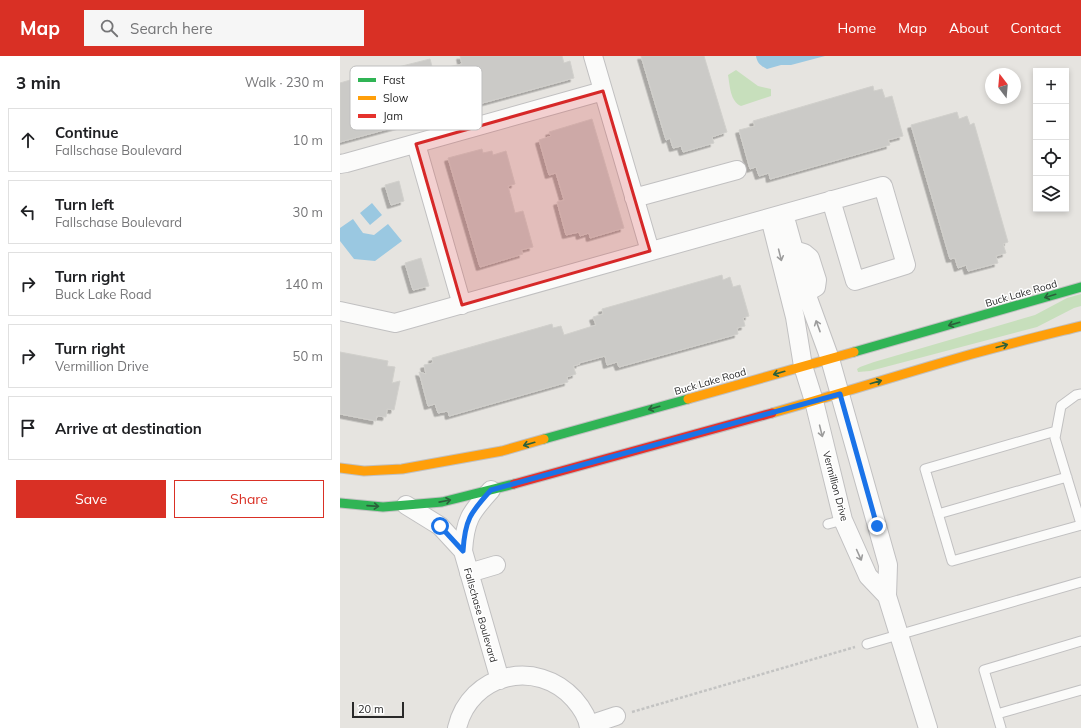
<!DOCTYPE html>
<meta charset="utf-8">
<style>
body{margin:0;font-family:Mulish,sans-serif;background:#f6f6f6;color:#202124}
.controls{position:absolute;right:12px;top:12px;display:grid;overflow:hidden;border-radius:0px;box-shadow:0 2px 6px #0003}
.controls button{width:36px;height:36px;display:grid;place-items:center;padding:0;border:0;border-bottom:1px solid #e0e0e0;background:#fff;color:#202124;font:20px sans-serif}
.compass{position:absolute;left:645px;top:12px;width:36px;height:36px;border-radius:50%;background:#fff;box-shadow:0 2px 6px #0003;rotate:344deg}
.scale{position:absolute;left:12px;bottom:10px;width:52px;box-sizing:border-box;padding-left:4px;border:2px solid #292929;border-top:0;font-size:11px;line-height:14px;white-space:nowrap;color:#292929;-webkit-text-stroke:3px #fff;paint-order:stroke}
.stop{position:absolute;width:12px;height:12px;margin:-9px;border:3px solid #1a73e8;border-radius:50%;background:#fff}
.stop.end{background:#1a73e8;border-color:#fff;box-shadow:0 1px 4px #0008}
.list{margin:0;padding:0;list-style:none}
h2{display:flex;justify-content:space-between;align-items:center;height:52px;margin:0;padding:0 16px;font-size:17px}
h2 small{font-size:13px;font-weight:400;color:#757577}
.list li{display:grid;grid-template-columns:26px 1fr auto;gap:12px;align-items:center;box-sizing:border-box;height:64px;margin:0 8px 8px;padding:0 8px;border:1px solid #e0e0e0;border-radius:0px}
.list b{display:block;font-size:15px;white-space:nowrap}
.list p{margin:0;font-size:13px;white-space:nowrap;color:#757577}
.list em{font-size:13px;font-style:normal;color:#757577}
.actions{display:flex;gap:8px;padding:12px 16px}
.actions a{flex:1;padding:9px 0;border:1px solid #d93025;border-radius:0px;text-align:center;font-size:14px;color:#d93025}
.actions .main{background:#d93025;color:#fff}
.icon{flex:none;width:22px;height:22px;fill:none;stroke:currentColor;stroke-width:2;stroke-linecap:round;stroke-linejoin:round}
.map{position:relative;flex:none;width:741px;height:672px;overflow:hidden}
header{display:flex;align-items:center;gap:24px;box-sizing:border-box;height:56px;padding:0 20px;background:#d93025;color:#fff}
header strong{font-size:19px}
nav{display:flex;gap:22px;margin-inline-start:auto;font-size:14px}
.search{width:280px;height:36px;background:#f6f6f6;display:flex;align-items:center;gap:10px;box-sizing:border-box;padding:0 14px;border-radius:0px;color:#757577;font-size:15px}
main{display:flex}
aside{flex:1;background:#fff}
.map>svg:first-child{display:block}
.green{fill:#c7dfbc}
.water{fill:#9ac8e1}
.building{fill:#cbcac7;stroke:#d1d0cc;filter:url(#shadow)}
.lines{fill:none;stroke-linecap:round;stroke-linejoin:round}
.lane-casing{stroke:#c1c0c1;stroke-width:11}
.street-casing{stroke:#c1c0c1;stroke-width:20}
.fast-casing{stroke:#c1c0c1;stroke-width:11}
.slow-casing{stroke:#c1c0c1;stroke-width:11}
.jam-casing{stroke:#c1c0c1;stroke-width:11}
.path{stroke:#c3c3c2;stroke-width:2.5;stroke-dasharray:3 2;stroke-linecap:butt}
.lane{stroke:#fbfbfa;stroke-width:9}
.street{stroke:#fbfbfa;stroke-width:18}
.fast{stroke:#30b455;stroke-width:9}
.slow{stroke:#ff9f0a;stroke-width:9}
.jam{stroke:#e5322d;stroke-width:9}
.oneway{stroke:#9c9c9c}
.oneway2{stroke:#2c613b}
.route{stroke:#1a73e8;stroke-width:5}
.marked{fill:#d62828;fill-opacity:0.2;stroke:#d62828;stroke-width:3;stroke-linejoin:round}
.labels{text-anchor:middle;stroke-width:3;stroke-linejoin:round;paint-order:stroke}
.street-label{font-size:10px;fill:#292929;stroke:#fff}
.key{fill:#fff;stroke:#bfbfbf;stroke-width:1}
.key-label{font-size:11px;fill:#292929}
</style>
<header>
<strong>Map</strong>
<div class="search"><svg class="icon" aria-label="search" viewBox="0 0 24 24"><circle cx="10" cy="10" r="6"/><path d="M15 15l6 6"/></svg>Search here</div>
<nav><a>Home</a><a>Map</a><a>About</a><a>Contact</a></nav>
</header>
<main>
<aside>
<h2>3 min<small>Walk · 230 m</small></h2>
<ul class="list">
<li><svg class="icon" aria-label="ahead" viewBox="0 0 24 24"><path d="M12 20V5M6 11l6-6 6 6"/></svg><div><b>Continue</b><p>Fallschase Boulevard</p></div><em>10 m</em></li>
<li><svg class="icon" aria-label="left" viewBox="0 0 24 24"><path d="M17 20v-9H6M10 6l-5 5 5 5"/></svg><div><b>Turn left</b><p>Fallschase Boulevard</p></div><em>30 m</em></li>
<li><svg class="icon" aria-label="right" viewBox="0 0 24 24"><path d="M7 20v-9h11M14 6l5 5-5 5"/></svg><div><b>Turn right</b><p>Buck Lake Road</p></div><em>140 m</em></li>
<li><svg class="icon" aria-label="right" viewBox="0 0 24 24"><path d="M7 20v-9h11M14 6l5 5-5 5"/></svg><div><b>Turn right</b><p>Vermillion Drive</p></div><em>50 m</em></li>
<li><svg class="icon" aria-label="arrive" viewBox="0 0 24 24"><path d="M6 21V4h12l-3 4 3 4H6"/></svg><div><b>Arrive at destination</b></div></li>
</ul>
<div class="actions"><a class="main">Save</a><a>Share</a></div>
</aside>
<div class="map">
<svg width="741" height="672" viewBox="0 0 741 672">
<defs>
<filter id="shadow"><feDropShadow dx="-3.5" dy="3.5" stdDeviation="0" flood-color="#0004"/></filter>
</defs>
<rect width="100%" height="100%" fill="#e6e4e0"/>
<path class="green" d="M396 14 418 30 431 33V40L401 50C390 45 390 30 388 19Z
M741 238V250L734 252 697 271 530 315 518 316 517 313 520 311 534 306 695 259 727 242Z"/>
<path class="water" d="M416 0H485L451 9H441L427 13C421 10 417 7 416 0Z
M32 147 42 159 30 169 20 157Z
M13 163 23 177 34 179 48 168 62 185 35 205 14 203 0 185V172Z"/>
<path class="building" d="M120 0H222L224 7 230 5 234 22 0 86V27L27 19 29 27 56 20 54 12 90 3 93 14 122 8Z
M301 0H364L387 76 372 81 374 87 343 96 341 90 333 92 330 82 326 84Z
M533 30 534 35 542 33 545 42 552 40 563 80 548 84 550 89 430 123 429 117 419 120 416 111 410 113 399 74 415 70 413 65Z
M617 56 619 63 627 60 630 69 634 67 668 186 663 188 666 197 656 200 658 207 628 215 626 209 618 212 615 202 610 203 571 69Z
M252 63 284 172 250 182 249 177 240 180 239 176 226 179 217 146 224 144 216 117 209 119 199 84 211 80 209 76Z
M142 93 143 97 152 95 153 99 166 95 175 128 168 130 175 157 183 155 193 191 181 194 183 198 140 211 108 102Z
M59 125 64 145 51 149 45 129Z
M81 202 89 230 73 234 65 207Z
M382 219 383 224 390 221 393 231 400 229 409 260 403 262 405 270 397 272 398 278 279 311 277 306 267 309 265 300 239 307 240 308 233 310 236 318 227 321 228 326 109 360 108 355 98 357 95 348 88 350 79 316 86 318 84 309 93 307 92 302 212 268 213 272 221 270 224 279 256 269 253 261 263 258 262 253Z
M0 296 48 305 47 310 55 311 52 327 60 325 54 354 47 353 46 361 37 360 36 365 0 358Z"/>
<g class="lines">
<g class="lane-casing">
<path id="lane" d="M741 338 736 339 721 350 715 382 741 468
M716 375 585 413 612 505 741 469
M598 458 727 421
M488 468 503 464
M527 588 741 526
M657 658 741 634
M661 672 644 614 741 585"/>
</g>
<g class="street-casing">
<path id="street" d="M253 0 310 195
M76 88 122 249
M0 108 6 107 263 35
M294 142 397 114
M444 158 466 237 490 303 548 509 547 540 588 672
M430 162 455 261 463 310 474 345 503 464 528 520 547 540
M454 194 464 197 470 202 477 224 476 231 466 237 457 240
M0 255 55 267 543 130 566 209 515 225 491 144
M151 434C130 457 125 464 123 495L160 624
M66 449 100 470 123 495
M129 517 156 509
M249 669 276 660
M117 672C130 617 197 602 234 643 241 651 248 661 249 672"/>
</g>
<g class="fast-casing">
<path id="fast" d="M514 296 741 231
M204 383 348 343
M0 447 43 451 102 446 174 428"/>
</g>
<g class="slow-casing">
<path id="slow" d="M348 343 514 296
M432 357C499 338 565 317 632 298 668 288 705 279 741 270
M0 412 24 415 62 413 162 395 204 383"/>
</g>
<g class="jam-casing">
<path id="jam" d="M174 428 432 357"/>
</g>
<path class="path" d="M292 656 515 591"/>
<use href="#lane" class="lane"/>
<use href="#street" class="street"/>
<use href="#fast" class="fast"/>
<use href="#slow" class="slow"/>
<use href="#jam" class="jam"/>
</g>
<defs><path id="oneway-shaft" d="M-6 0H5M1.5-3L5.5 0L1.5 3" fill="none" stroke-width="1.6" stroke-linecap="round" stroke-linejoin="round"/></defs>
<g class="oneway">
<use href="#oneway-shaft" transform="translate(440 199) rotate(76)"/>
<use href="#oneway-shaft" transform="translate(478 270) rotate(-110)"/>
<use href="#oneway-shaft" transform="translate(481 375) rotate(76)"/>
<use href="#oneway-shaft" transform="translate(519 499) rotate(66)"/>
</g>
<g class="oneway2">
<use href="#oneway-shaft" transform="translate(710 240) rotate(163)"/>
<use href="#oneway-shaft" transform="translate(614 268) rotate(164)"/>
<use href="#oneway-shaft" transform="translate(662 290) rotate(-15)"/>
<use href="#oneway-shaft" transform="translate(439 317) rotate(164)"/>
<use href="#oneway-shaft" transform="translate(536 326) rotate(-16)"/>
<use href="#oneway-shaft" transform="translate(314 352) rotate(164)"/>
<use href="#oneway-shaft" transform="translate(189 388) rotate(164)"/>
<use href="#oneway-shaft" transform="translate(105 445) rotate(-11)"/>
<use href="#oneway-shaft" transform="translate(33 450) rotate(4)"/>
</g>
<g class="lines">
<path class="route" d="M100 470 123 495C125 464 130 457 151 434L500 338 537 470"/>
</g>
<path class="marked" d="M263 35 310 195 122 249 76 88Z"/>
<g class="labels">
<g class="street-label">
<text transform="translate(681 237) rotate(-16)" y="4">Buck Lake Road</text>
<text transform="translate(370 325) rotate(-16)" y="4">Buck Lake Road</text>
<text transform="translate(496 430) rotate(75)" y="4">Vermillion Drive</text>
<text transform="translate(141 559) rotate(74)" y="4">Fallschase Boulevard</text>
</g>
</g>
<rect x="10" y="10" width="132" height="64" rx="6" class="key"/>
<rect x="18" y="22" width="18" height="4" fill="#30b455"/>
<rect x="18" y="40" width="18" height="4" fill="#ff9f0a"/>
<rect x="18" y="58" width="18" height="4" fill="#e5322d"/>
<g class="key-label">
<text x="43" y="28">Fast</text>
<text x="43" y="46">Slow</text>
<text x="43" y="64">Jam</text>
</g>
</svg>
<div class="controls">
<button>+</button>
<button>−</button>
<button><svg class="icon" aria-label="locate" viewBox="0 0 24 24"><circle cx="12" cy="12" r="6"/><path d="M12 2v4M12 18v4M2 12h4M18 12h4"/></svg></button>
<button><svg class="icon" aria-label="layers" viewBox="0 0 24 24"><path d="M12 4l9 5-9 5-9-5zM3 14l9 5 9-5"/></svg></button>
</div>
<svg class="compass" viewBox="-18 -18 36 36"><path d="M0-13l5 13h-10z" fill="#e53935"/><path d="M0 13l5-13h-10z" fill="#757577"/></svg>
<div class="scale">20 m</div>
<div class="stop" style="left:100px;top:470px"></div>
<div class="stop end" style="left:537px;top:470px"></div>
</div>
</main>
